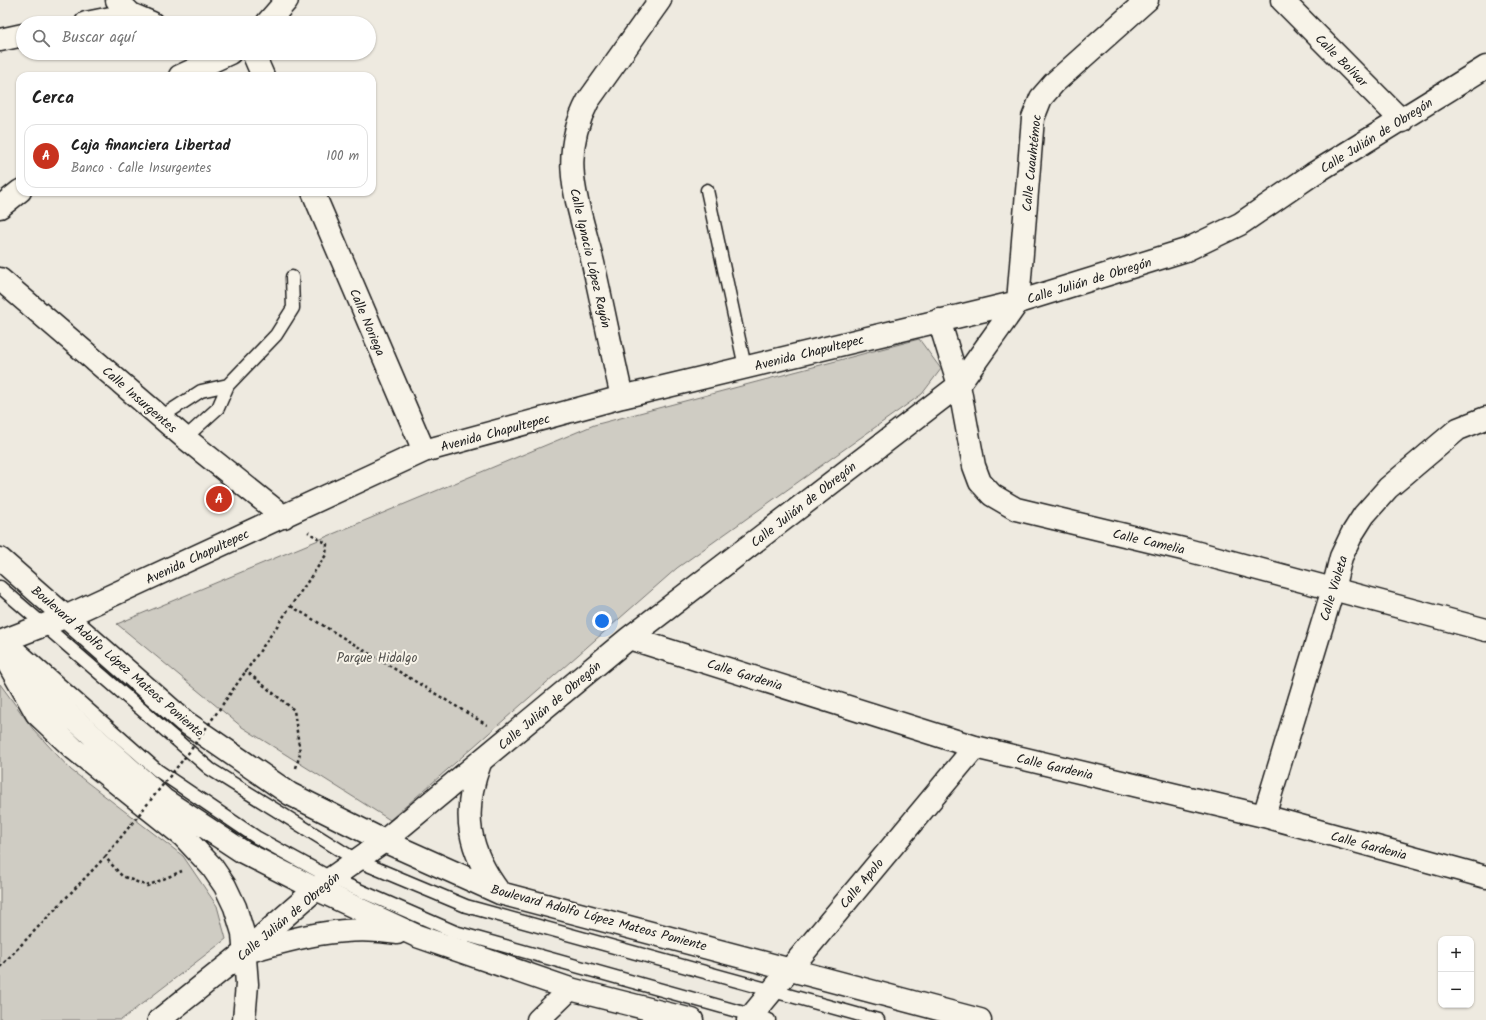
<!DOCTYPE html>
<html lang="es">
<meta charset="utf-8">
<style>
body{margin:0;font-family:Kalam,sans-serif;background:#f6f6f6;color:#222}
.controls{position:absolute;right:12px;bottom:12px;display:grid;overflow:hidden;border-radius:8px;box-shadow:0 1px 3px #0004}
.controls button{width:36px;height:36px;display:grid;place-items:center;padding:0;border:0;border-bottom:1px solid #e0e0e0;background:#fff;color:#222;font:20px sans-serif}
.you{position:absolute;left:602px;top:621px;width:14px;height:14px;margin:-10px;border:3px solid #fff;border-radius:50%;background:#1a73e8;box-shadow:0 0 0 6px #1a73e833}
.badge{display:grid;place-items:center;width:26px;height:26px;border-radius:50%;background:#c8321e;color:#fff;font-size:13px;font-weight:700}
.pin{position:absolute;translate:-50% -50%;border:2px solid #fff;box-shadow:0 1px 4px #0006}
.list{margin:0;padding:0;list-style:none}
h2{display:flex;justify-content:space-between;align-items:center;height:52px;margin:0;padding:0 16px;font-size:17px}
h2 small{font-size:13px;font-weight:400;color:#767676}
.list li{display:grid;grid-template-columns:26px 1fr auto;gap:12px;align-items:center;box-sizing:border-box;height:64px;margin:0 8px 8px;padding:0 8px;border:1px solid #e0e0e0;border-radius:12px}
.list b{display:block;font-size:15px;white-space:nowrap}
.list p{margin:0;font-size:13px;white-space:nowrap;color:#767676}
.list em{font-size:13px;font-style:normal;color:#767676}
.icon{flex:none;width:22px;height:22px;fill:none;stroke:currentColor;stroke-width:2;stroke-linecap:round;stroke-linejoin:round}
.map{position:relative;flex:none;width:1486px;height:1020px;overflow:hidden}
.search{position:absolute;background:#fff;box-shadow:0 1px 3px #0004;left:16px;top:16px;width:360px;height:44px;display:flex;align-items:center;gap:10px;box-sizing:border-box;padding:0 14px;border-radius:22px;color:#767676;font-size:15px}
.panel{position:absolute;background:#fff;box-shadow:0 1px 3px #0004;left:16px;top:72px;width:360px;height:124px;border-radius:12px}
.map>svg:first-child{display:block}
.green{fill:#cfccc3;stroke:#767470}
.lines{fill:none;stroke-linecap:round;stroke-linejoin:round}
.lane-casing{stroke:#1c1c1c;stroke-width:15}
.street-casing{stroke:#1c1c1c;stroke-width:25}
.secondary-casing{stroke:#1c1c1c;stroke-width:25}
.primary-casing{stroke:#1c1c1c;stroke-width:25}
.path{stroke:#1c1c1c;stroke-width:2.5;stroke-dasharray:3 3;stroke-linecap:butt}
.lane{stroke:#f7f3e8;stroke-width:12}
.street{stroke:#f7f3e8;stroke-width:22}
.secondary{stroke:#f7f3e8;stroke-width:22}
.primary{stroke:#f7f3e8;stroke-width:22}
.path-bridge{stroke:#1c1c1c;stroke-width:2.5;stroke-dasharray:3 3;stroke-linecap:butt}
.labels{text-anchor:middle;stroke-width:4;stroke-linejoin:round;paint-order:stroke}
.street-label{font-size:13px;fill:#1c1c1c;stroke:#f7f3e8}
.park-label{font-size:13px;fill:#52514e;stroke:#f7f3e8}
</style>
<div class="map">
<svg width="1486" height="1020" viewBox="0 0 1486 1020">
<rect width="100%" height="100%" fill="#eeeae0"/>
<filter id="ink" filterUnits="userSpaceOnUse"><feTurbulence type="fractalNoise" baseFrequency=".025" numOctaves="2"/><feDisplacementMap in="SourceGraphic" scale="8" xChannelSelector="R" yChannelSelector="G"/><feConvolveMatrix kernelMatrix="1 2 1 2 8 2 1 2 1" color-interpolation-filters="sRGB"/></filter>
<g filter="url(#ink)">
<path class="green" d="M919 339 941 369 922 394 677 568 390 820 242 727 117 624 594 425Z
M0 684 33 729 71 770 183 856 217 906 226 939 121 1020H0Z"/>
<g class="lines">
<g class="lane-casing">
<path id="lane" d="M707 190 745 367
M228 385 276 335 293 308 292 277
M161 417 201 391 228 385 218 408 185 438
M0 587 210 769 356 860 466 906 878 1020
M5 636 157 770 256 837 331 878 455 932 769 1020"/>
</g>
<g class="street-casing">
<path id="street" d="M117 0 131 14 152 23
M1282 0 1402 121
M86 23 131 14
M267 23 287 0
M0 40 23 35
M253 53 263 76
M180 76 230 53
M313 192 424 451
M0 207 20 191
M0 279 185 438 284 517
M1018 302 1033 118 1041 98 1054 83 1147 0
M939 320 959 385 974 466 980 482 992 495 1016 509 1187 550 1486 630
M622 397C612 353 603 308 593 263 579 205 557 159 588 101L660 0
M65 617 424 451 622 397 1018 302 1186 250 1240 224 1313 174 1486 67
M629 638 975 747 1264 816 1486 877
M1264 816 1333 589 1341 557 1352 534 1364 515 1388 488 1458 429 1486 418
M384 841 629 638 959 385 1018 302
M791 968 975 747
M538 1020 570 989"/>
</g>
<g class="secondary-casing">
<path id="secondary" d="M0 642 65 617
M159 1020 243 953 316 889 384 841
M748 1020 791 968"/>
</g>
<g class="primary-casing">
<path id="primary" d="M0 559 184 721 290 794 384 841 500 893 980 1020
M0 652 164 800 243 852 316 889 417 936 570 989 692 1020
M9 665 37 714 73 748 183 836 212 867 225 886 235 907 243 933 247 984 244 1020
M480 763C461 813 468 851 500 893
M243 953C294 938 344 924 397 933"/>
</g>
<path class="path" d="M291 606 487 725
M296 768 300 753 294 710 246 671 326 555 327 544 308 532
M0 967 105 857 122 876 147 886 182 871"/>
<use href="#lane" class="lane"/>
<use href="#street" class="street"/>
<use href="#secondary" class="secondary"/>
<use href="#primary" class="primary"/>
<path class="path-bridge" d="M105 857 190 751 246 671"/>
</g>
</g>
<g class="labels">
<g class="street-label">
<text transform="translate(1342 60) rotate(45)" y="5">Calle Bolívar</text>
<text transform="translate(1376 135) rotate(-32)" y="5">Calle Julián de Obregón</text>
<text transform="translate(1031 163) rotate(-84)" y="5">Calle Cuauhtémoc</text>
<text transform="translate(591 258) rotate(77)" y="5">Calle Ignacio López Rayón</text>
<text transform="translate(1089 280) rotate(-17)" y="5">Calle Julián de Obregón</text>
<text transform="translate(368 322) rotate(67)" y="5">Calle Noriega</text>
<text transform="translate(809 352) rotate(-14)" y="5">Avenida Chapultepec</text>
<text transform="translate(140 399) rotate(41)" y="5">Calle Insurgentes</text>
<text transform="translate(495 432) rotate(-15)" y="5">Avenida Chapultepec</text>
<text transform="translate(803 504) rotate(-38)" y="5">Calle Julián de Obregón</text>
<text transform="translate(1149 541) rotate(13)" y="5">Calle Camelia</text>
<text transform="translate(197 556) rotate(-25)" y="5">Avenida Chapultepec</text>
<text transform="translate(1333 588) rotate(-73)" y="5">Calle Violeta</text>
<text transform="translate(118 661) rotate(41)" y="5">Boulevard Adolfo López Mateos Poniente</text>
<text transform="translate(745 674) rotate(17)" y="5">Calle Gardenia</text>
<text transform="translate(549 705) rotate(-40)" y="5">Calle Julián de Obregón</text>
<text transform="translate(1055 766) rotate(13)" y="5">Calle Gardenia</text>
<text transform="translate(1369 845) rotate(15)" y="5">Calle Gardenia</text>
<text transform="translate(861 883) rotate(-50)" y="5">Calle Apolo</text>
<text transform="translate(288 916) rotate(-40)" y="5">Calle Julián de Obregón</text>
<text transform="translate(599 917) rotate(15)" y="5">Boulevard Adolfo López Mateos Poniente</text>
</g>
<g class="park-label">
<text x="377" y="662">Parque Hidalgo</text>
</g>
</g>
</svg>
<div class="controls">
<button>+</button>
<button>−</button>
</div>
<div class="you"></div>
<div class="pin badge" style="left:219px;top:499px">A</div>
<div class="search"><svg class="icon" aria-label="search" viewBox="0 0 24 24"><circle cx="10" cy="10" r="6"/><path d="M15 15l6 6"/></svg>Buscar aquí</div>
<section class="panel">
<h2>Cerca<small></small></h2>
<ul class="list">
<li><span class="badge">A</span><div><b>Caja financiera Libertad</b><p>Banco · Calle Insurgentes</p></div><em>100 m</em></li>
</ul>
</section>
</div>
